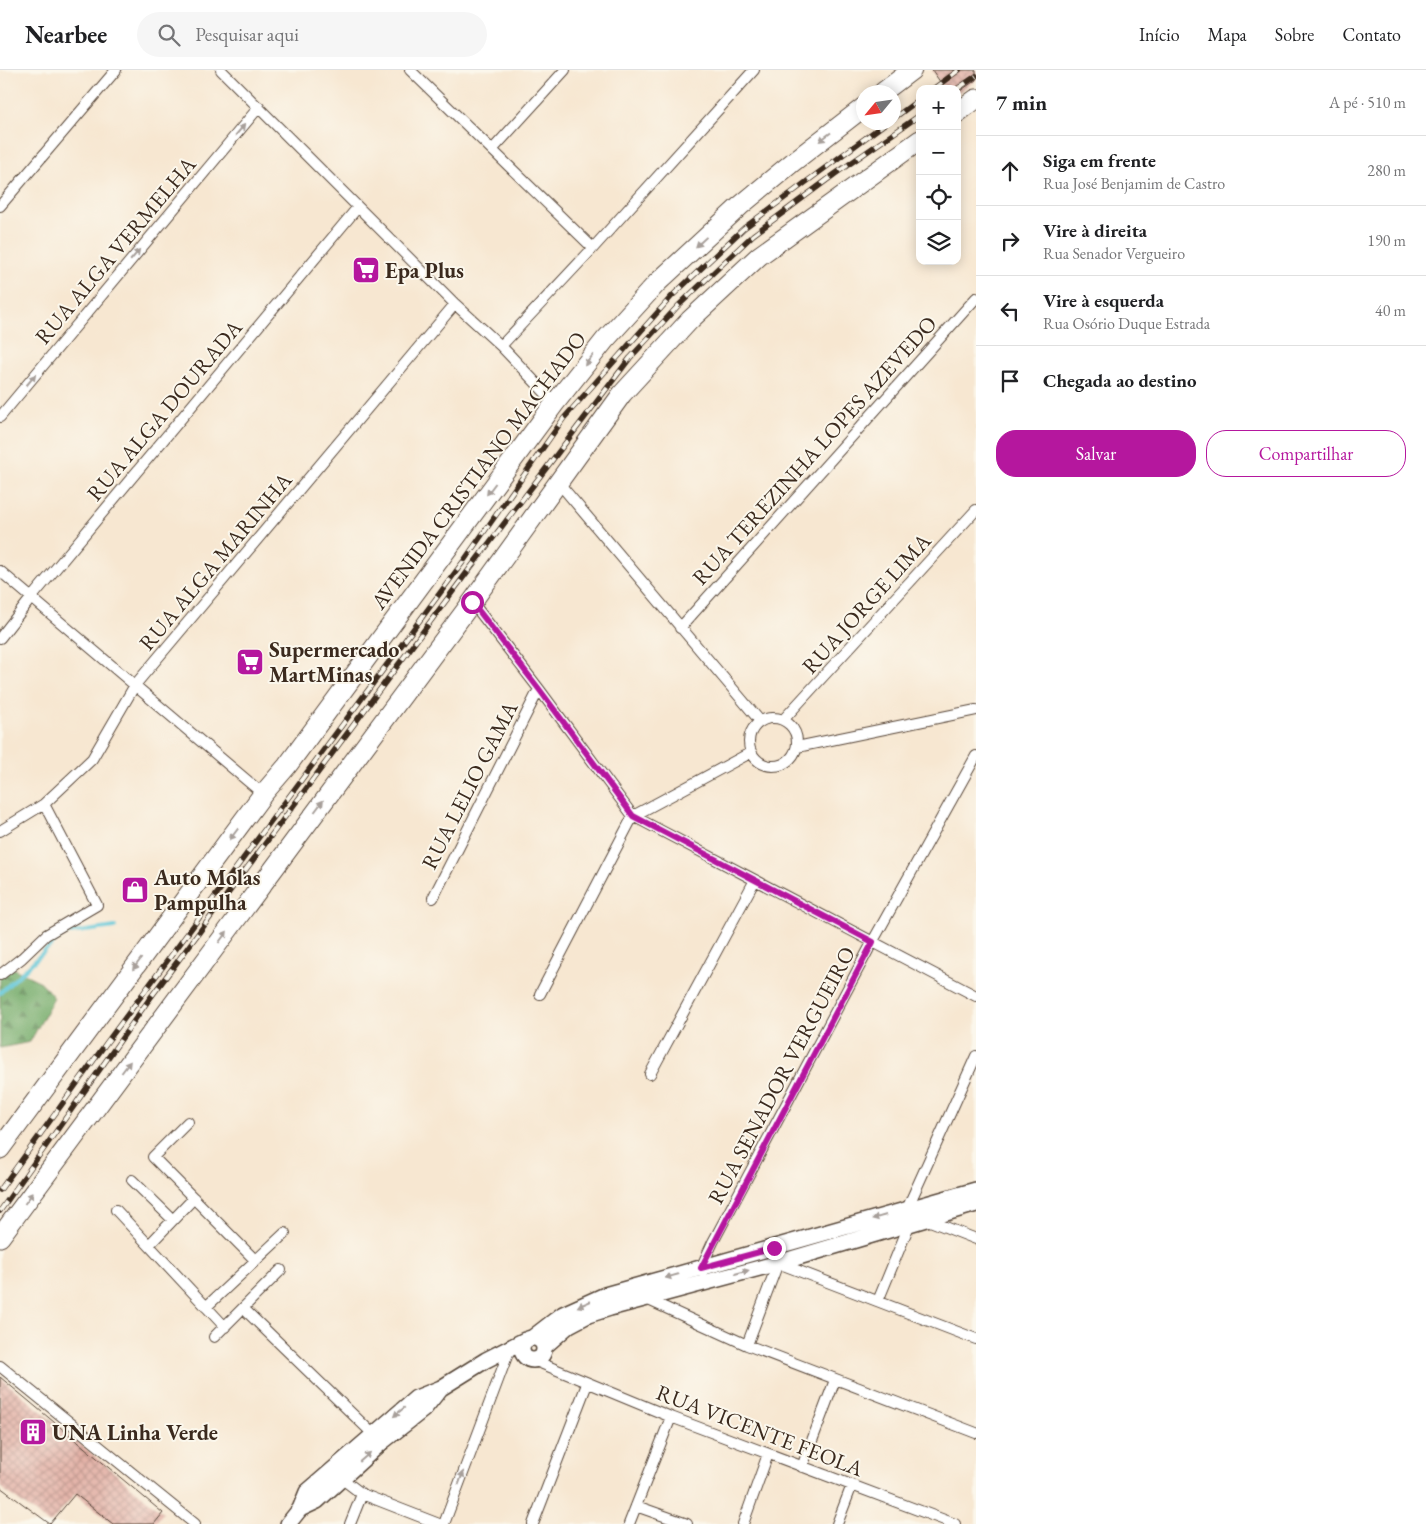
<!DOCTYPE html>
<html lang="pt">
<meta charset="utf-8">
<style>
body{margin:0;font-family:"EB Garamond",serif;background:#f6f6f6;color:#202124}
.controls{position:absolute;right:15px;top:15px;display:grid;overflow:hidden;border-radius:10px;box-shadow:0 2px 12px #0003}
.controls button{width:45px;height:45px;display:grid;place-items:center;padding:0;border:0;border-bottom:1px solid #e0e0e0;background:#fff;color:#202124;font:25px sans-serif}
.compass{position:absolute;left:856px;top:15px;width:45px;height:45px;border-radius:50%;background:#fff;box-shadow:0 2px 12px #0003;rotate:241deg}
.stop{position:absolute;width:15px;height:15px;margin:-11px;border:4px solid #b5179e;border-radius:50%;background:#fff}
.stop.end{background:#b5179e;border-color:#fff;box-shadow:0 1px 5px #0008}
.list{margin:0;padding:0;list-style:none}
h2{display:flex;justify-content:space-between;align-items:center;height:65px;margin:0;padding:0 20px;font-size:21px}
h2 small{font-size:16px;font-weight:400;color:#757577}
.list li{display:grid;grid-template-columns:32px 1fr auto;gap:15px;align-items:center;box-sizing:border-box;height:70px;padding:0 20px;border-top:1px solid #e0e0e0}
.list b{display:block;font-size:19px;white-space:nowrap}
.list p{margin:0;font-size:16px;white-space:nowrap;color:#757577}
.list em{font-size:16px;font-style:normal;color:#757577}
.actions{display:flex;gap:10px;padding:15px 20px}
.actions a{flex:1;padding:11px 0;border:1px solid #b5179e;border-radius:20px;text-align:center;font-size:18px;color:#b5179e}
.actions .main{background:#b5179e;color:#fff}
.icon{flex:none;width:28px;height:28px;fill:none;stroke:currentColor;stroke-width:2;stroke-linecap:round;stroke-linejoin:round}
.map{position:relative;flex:none;width:976px;height:1454px;overflow:hidden}
header{display:flex;align-items:center;gap:30px;box-sizing:border-box;height:70px;padding:0 25px;background:#fff;border-bottom:1px solid #e0e0e0}
header strong{font-size:24px}
nav{display:flex;gap:28px;margin-inline-start:auto;font-size:18px}
.search{width:350px;height:45px;background:#f6f6f6;display:flex;align-items:center;gap:12px;box-sizing:border-box;padding:0 18px;border-radius:28px;color:#757577;font-size:19px}
main{display:flex}
aside{flex:1;background:#fff}
.map>svg:first-child{display:block}
.forest{fill:url(#forest-firs);stroke:#586b44}
.lines{fill:none;stroke-linecap:round;stroke-linejoin:round}
.stream{stroke:#5bc5d7;stroke-width:4}
.building{fill:url(#building-cross-hatch)}
.street-casing{stroke:#574639;stroke-width:12}
.secondary-casing{stroke:#574639;stroke-width:18}
.highway-casing{stroke:#574639;stroke-width:21}
.street{stroke:#fff;stroke-width:10}
.secondary{stroke:#fff;stroke-width:15}
.highway{stroke:#fff;stroke-width:19}
.rail-casing{stroke:#3b2a1e;stroke-width:5.5}
.rail{stroke:#fbf7ec;stroke-width:4;stroke-dasharray:11;stroke-linecap:butt}
.oneway{fill:#a79f9a}
.route{stroke:#b5179e;stroke-width:6}
.labels{text-anchor:middle;stroke-width:4;stroke-linejoin:round;paint-order:stroke}
.street-label{font-size:22px;fill:#3b2a1e;stroke:#fbf7ec}
.poi-label{font-size:22px;font-weight:bold;fill:#3b2a1e;stroke:#fbf7ec;text-anchor:start}
</style>
<header>
<strong>Nearbee</strong>
<div class="search"><svg class="icon" aria-label="search" viewBox="0 0 24 24"><circle cx="10" cy="10" r="6"/><path d="M15 15l6 6"/></svg>Pesquisar aqui</div>
<nav><a>Início</a><a>Mapa</a><a>Sobre</a><a>Contato</a></nav>
</header>
<main>
<div class="map">
<svg width="976" height="1454" viewBox="0 0 976 1454">
<defs>
<pattern id="forest-firs" width="22" height="20" patternUnits="userSpaceOnUse" patternTransform="scale(1.25)"><rect width="22" height="20" fill="#74ac6b"/><path d="M5 1l3.5 6h-7zM16 11l3.5 6h-7z" fill="#608c57"/></pattern>
<pattern id="building-cross-hatch" width="8" height="8" patternUnits="userSpaceOnUse" patternTransform="scale(1.25)"><rect width="8" height="8" fill="#e1aca1"/><path d="M0 0l8 8M0 8l8-8" fill="none" stroke="#b88c83"/></pattern>
</defs>
<rect width="100%" height="100%" fill="#fbf7ec"/>
<filter id="ink" filterUnits="userSpaceOnUse"><feTurbulence type="fractalNoise" baseFrequency=".02" numOctaves="2"/><feDisplacementMap in="SourceGraphic" scale="10" xChannelSelector="R" yChannelSelector="G"/><feConvolveMatrix kernelMatrix="1 2 1 2 8 2 1 2 1" color-interpolation-filters="sRGB"/></filter>
<filter id="wash" filterUnits="userSpaceOnUse"><feTurbulence type="fractalNoise" baseFrequency=".0096" numOctaves="4" result="noise"/><feDisplacementMap in="SourceGraphic" scale="20" xChannelSelector="R" yChannelSelector="G"/><feGaussianBlur stdDeviation="1.12" result="paint"/><feColorMatrix in="noise" values="0 0 0 0 0 0 0 0 0 0 0 0 0 0 0 0 0 1.4 0 .05"/><feComposite in="paint" operator="in"/></filter>
<g filter="url(#wash)">
<rect width="100%" height="100%" fill="#f7e7d1"/>
<path class="forest" d="M10 897 41 912 54 928 30 972 0 978V904Z"/>
<g class="lines">
<path class="stream" d="M0 923 63 864 115 857"/>
</g>
<g id="blocks">
<path class="building" d="M932 0H976V10L957 23V19H945Z
M0 1307 163 1443 154 1454H113L75 1424 50 1454 0 1417Z"/>
</g>
</g>
<g filter="url(#ink)">
<use href="#blocks" fill-opacity="0" stroke="#574639" stroke-width="1"/>
<g class="lines">
<g class="street-casing">
<path id="street" d="M221 0 455 234 501 276 555 333
M410 0 593 178
M493 79 565 0
M0 136 116 0
M501 276 593 178 754 0
M0 347 259 37
M558 412 760 651
M0 501 263 724
M472 532 539 619 633 746 976 926
M680 558 976 228
M0 568 32 527 358 137
M749 672a24 24 0 1 1 48 0a24 24 0 1 1-48 0Z
M783 650 976 440
M797 677 976 640
M0 761 44 734 92 689 135 615 455 234
M433 828 539 619
M0 905 22 888 46 865 97 835 44 734
M540 924 633 746 750 683
M650 1004 755 810
M188 1052 153 1087 255 1190
M132 1110 173 1150
M116 1140 225 1257
M908 1142 907 1139 976 986
M925 1149 976 1169
M149 1175 194 1128
M702 1202 701 1198 713 1172 873 871 976 686
M644 1228 747 1275 976 1363
M878 1231 910 1153
M206 1237 285 1163
M243 1238 373 1364
M214 1267 281 1200
M747 1275 778 1193 976 1269
M533 1290 671 1347 955 1454
M0 1296 195 1454
M802 1397 835 1310
M341 1408 362 1424 439 1454
M636 1436 687 1454
M350 1454 362 1424
M444 1454 509 1281
M533 1454 587 1314
M629 1454 671 1347
M743 1454 768 1384
M837 1454 852 1415"/>
</g>
<g class="secondary-casing">
<path id="secondary" d="M522 1279a11 11 0 1 1 22 0a11 11 0 1 1-22 0Z
M532 1268 563 1244 605 1225 976 1120
M544 1277 569 1255 588 1245 610 1238 778 1193 976 1134
M300 1439 317 1431 382 1372 424 1339 440 1319
M288 1454 300 1439 307 1422 416 1328 441 1318 486 1290 525 1270"/>
</g>
<g class="highway-casing">
<path id="highway" d="M883 22 912 0
M957 43 976 29
M0 1079 263 724 287 696 555 333 605 270 657 213 740 136 793 92 864 37
M0 1167 472 532 622 324 690 250 759 186 920 70"/>
</g>
<use href="#street" class="street"/>
<use href="#secondary" class="secondary"/>
<use href="#highway" class="highway"/>
<g class="rail-casing">
<path id="rail" d="M933 19 959 0
M957 19 976 6
M894 48 920 29
M0 1120 107 972 463 492 564 348 672 226 744 158 887 52
M0 1141 148 931 471 497 630 288 678 236 753 165 835 104 920 45"/>
</g>
<use href="#rail" class="rail"/>
</g>
<defs><path id="oneway-solid" d="M-6-.8H1V-3.2L6.5 0L1 3.2V.8H-6Z" transform="scale(1.25)"/></defs>
<g class="oneway">
<use href="#oneway-solid" transform="translate(240 60) rotate(-50)"/>
<use href="#oneway-solid" transform="translate(825 67) rotate(143)"/>
<use href="#oneway-solid" transform="translate(701 172) rotate(137)"/>
<use href="#oneway-solid" transform="translate(135 185) rotate(-50)"/>
<use href="#oneway-solid" transform="translate(589 290) rotate(128)"/>
<use href="#oneway-solid" transform="translate(31 310) rotate(-50)"/>
<use href="#oneway-solid" transform="translate(491 419) rotate(127)"/>
<use href="#oneway-solid" transform="translate(319 736) rotate(-53)"/>
<use href="#oneway-solid" transform="translate(234 764) rotate(127)"/>
<use href="#oneway-solid" transform="translate(223 867) rotate(-53)"/>
<use href="#oneway-solid" transform="translate(137 894) rotate(127)"/>
<use href="#oneway-solid" transform="translate(126 997) rotate(-53)"/>
<use href="#oneway-solid" transform="translate(29 1128) rotate(-53)"/>
<use href="#oneway-solid" transform="translate(879 1147) rotate(164)"/>
<use href="#oneway-solid" transform="translate(742 1202) rotate(-15)"/>
<use href="#oneway-solid" transform="translate(672 1206) rotate(164)"/>
<use href="#oneway-solid" transform="translate(584 1234) rotate(157)"/>
<use href="#oneway-solid" transform="translate(399 1342) rotate(140)"/>
<use href="#oneway-solid" transform="translate(365 1387) rotate(-41)"/>
<use href="#oneway-solid" transform="translate(461 1408) rotate(-70)"/>
</g>
</g>
<g class="lines" filter="url(#ink)">
<path class="route" d="M472 532 539 619 633 746 873 872 701 1198 774 1178"/>
</g>
<defs>
<g id="supermarket-square" transform="scale(1.4375)"><rect x="-9" y="-9" width="18" height="18" rx="4" fill="#b5179e" stroke="#fbf7ec"/><path d="M-6-5.5h2.5l.6 2H6L4.5 2H-2.5L-4.4-4H-6ZM-1.5 3.2a1.3 1.3 0 1 0 .1 0ZM3 3.2a1.3 1.3 0 1 0 .1 0Z" fill="#fff"/></g>
<g id="shop-square" transform="scale(1.4375)"><rect x="-9" y="-9" width="18" height="18" rx="4" fill="#b5179e" stroke="#fbf7ec"/><path d="M-5-2.5h2.3a2.7 3.5 0 0 1 5.4 0H5L5.5 6h-11ZM-1.5-2.5h3a1.5 2.3 0 0 0-3 0Z" fill="#fff"/></g>
<g id="building-square" transform="scale(1.4375)"><rect x="-9" y="-9" width="18" height="18" rx="4" fill="#b5179e" stroke="#fbf7ec"/><path d="M-4-6H4V6H1V3H-1V6H-4ZM-2.5-4.3h1.7v1.8h-1.7ZM.8-4.3h1.7v1.8H.8ZM-2.5-1h1.7V.8h-1.7ZM.8-1h1.7V.8H.8Z" fill="#fff"/></g>
</defs>
<g fill-rule="evenodd">
<use href="#supermarket-square" x="366" y="200"/>
<use href="#supermarket-square" x="250" y="592"/>
<use href="#shop-square" x="135" y="820"/>
<use href="#building-square" x="33" y="1362"/>
</g>
<g class="labels">
<g class="street-label">
<text transform="translate(115 180) rotate(-50)" y="8">RUA ALGA VERMELHA</text>
<text transform="translate(164 340) rotate(-50)" y="8">RUA ALGA DOURADA</text>
<text transform="translate(814 380) rotate(-48)" y="8">RUA TEREZINHA LOPES AZEVEDO</text>
<text transform="translate(478 400) rotate(-53)" y="8">AVENIDA CRISTIANO MACHADO</text>
<text transform="translate(215 491) rotate(-50)" y="8">RUA ALGA MARINHA</text>
<text transform="translate(866 533) rotate(-48)" y="8">RUA JORGE LIMA</text>
<text transform="translate(469 715) rotate(-63)" y="8">RUA LELIO GAMA</text>
<text transform="translate(781 1005) rotate(-62)" y="8">RUA SENADOR VERGUEIRO</text>
<text transform="translate(760 1360) rotate(21)" y="8">RUA VICENTE FEOLA</text>
</g>
<g class="poi-label">
<text x="385" y="208">Epa Plus</text>
<text x="269" y="587">Supermercado<tspan x="269" dy="25">MartMinas</tspan></text>
<text x="154" y="815">Auto Molas<tspan x="154" dy="25">Pampulha</tspan></text>
<text x="52" y="1370">UNA Linha Verde</text>
</g>
</g>
</svg>
<div class="controls">
<button>+</button>
<button>−</button>
<button><svg class="icon" aria-label="locate" viewBox="0 0 24 24"><circle cx="12" cy="12" r="6"/><path d="M12 2v4M12 18v4M2 12h4M18 12h4"/></svg></button>
<button><svg class="icon" aria-label="layers" viewBox="0 0 24 24"><path d="M12 4l9 5-9 5-9-5zM3 14l9 5 9-5"/></svg></button>
</div>
<svg class="compass" viewBox="-18 -18 36 36"><path d="M0-13l5 13h-10z" fill="#e53935"/><path d="M0 13l5-13h-10z" fill="#757577"/></svg>
<div class="stop" style="left:472px;top:532px"></div>
<div class="stop end" style="left:774px;top:1178px"></div>
</div>
<aside>
<h2>7 min<small>A pé · 510 m</small></h2>
<ul class="list">
<li><svg class="icon" aria-label="ahead" viewBox="0 0 24 24"><path d="M12 20V5M6 11l6-6 6 6"/></svg><div><b>Siga em frente</b><p>Rua José Benjamim de Castro</p></div><em>280 m</em></li>
<li><svg class="icon" aria-label="right" viewBox="0 0 24 24"><path d="M7 20v-9h11M14 6l5 5-5 5"/></svg><div><b>Vire à direita</b><p>Rua Senador Vergueiro</p></div><em>190 m</em></li>
<li><svg class="icon" aria-label="left" viewBox="0 0 24 24"><path d="M17 20v-9H6M10 6l-5 5 5 5"/></svg><div><b>Vire à esquerda</b><p>Rua Osório Duque Estrada</p></div><em>40 m</em></li>
<li><svg class="icon" aria-label="arrive" viewBox="0 0 24 24"><path d="M6 21V4h12l-3 4 3 4H6"/></svg><div><b>Chegada ao destino</b></div></li>
</ul>
<div class="actions"><a class="main">Salvar</a><a>Compartilhar</a></div>
</aside>
</main>
